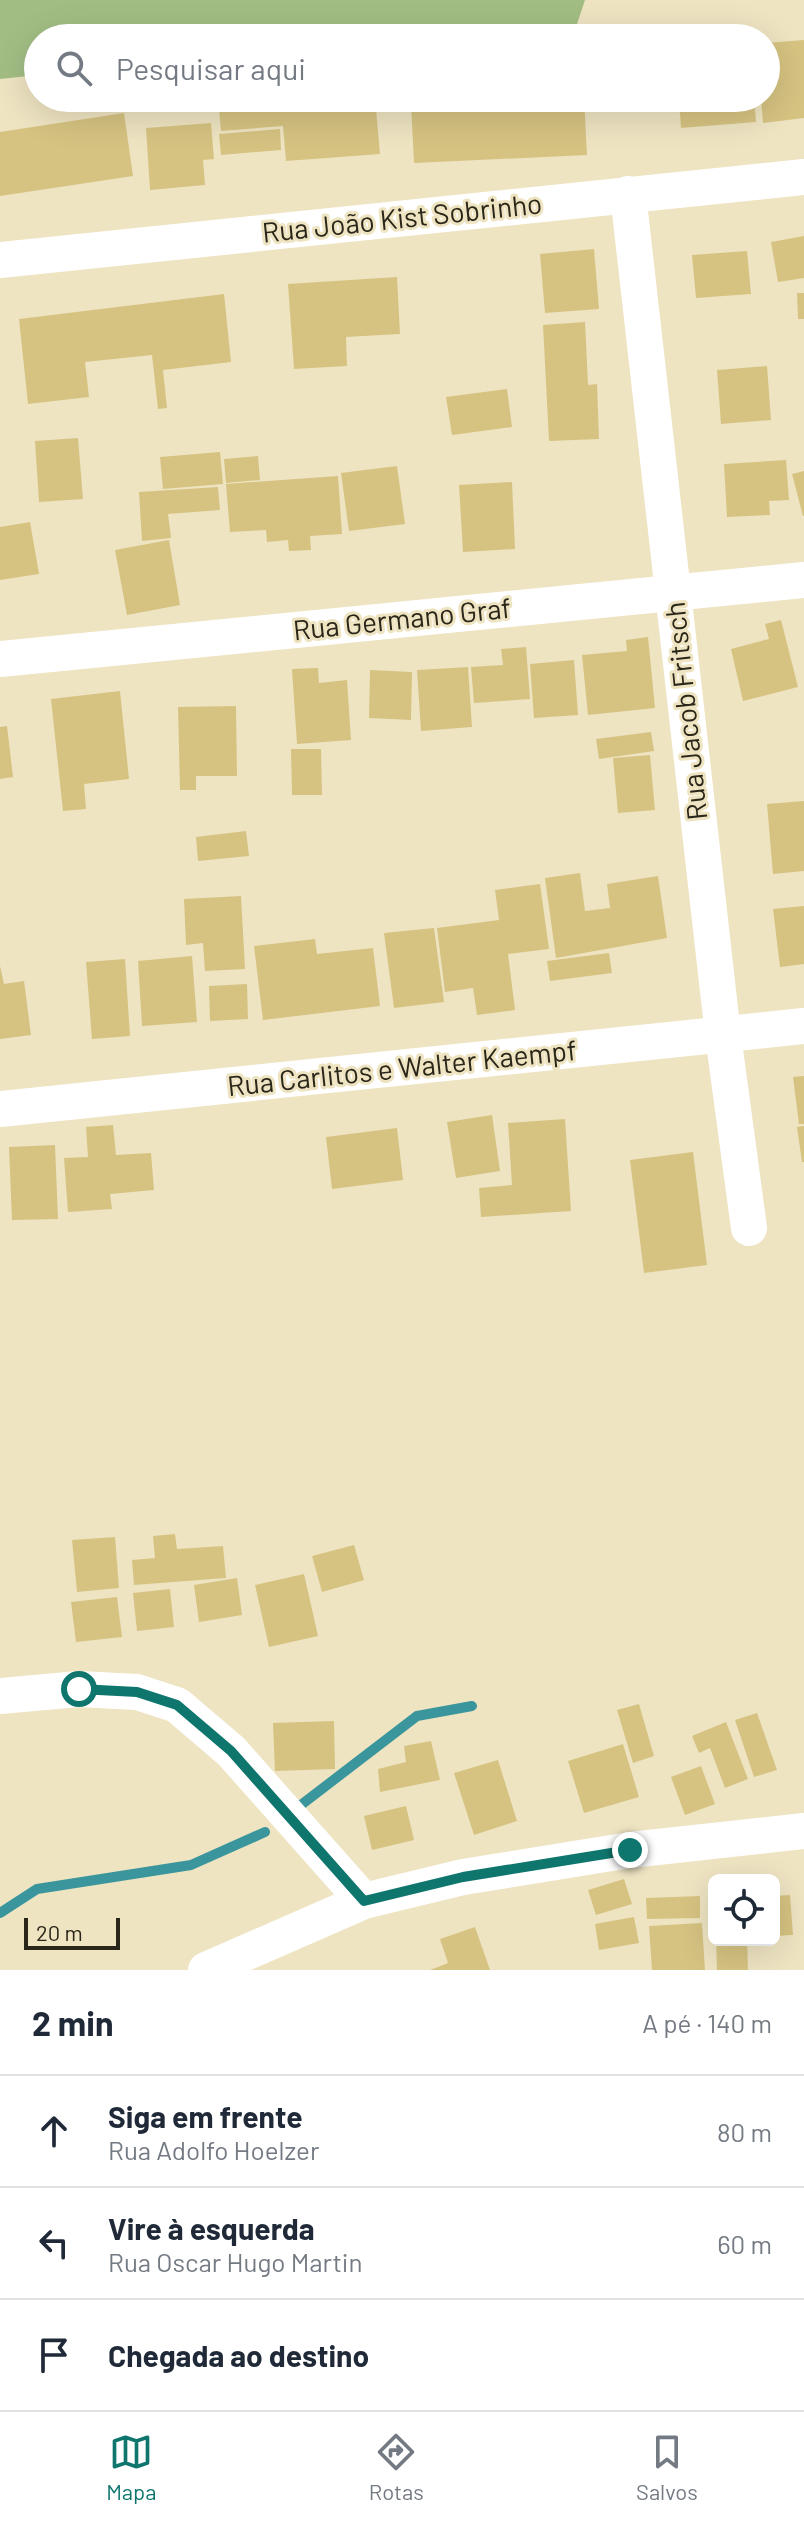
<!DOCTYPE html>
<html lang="pt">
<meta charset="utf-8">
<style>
body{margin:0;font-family:Barlow,sans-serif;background:#f2f2f3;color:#1f2937}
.controls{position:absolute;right:24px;bottom:24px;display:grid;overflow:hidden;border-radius:12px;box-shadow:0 8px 32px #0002}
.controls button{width:72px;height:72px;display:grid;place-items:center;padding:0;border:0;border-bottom:2px solid #e0e1e3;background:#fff;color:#1f2937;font:40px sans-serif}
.scale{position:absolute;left:24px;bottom:20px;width:96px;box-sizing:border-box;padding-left:8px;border:4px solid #2a2619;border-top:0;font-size:22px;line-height:28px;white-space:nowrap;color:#2a2619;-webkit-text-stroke:6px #eee4c2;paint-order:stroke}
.stop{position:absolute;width:24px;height:24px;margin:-18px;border:6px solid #0f766e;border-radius:50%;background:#fff}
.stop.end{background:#0f766e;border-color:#fff;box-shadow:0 2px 8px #0008}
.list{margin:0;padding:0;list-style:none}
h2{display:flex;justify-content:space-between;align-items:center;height:104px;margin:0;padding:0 32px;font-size:34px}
h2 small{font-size:26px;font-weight:400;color:#747a83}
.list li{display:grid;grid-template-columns:52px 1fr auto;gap:24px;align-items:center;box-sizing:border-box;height:112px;padding:0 32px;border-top:2px solid #e0e1e3}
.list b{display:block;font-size:30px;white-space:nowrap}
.list p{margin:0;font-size:26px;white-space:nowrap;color:#747a83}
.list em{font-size:26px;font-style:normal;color:#747a83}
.icon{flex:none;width:44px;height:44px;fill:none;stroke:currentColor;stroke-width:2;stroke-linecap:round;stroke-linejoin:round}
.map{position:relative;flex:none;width:804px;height:1970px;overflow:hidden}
.search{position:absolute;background:#fff;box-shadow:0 8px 32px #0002;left:24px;right:24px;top:24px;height:88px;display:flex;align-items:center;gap:20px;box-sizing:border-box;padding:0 28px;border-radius:44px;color:#747a83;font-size:30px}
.sheet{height:440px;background:#fff}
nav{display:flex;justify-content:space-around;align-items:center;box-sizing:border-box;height:112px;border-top:2px solid #e0e1e3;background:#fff;font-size:22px;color:#747a83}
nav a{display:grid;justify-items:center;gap:4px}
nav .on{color:#0f766e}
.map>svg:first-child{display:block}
.green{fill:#a2bd84}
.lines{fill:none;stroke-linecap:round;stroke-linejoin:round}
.stream{stroke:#3a969c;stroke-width:10}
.building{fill:#d6c382}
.street{stroke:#fff;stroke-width:36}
.route{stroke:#0f766e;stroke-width:10}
.labels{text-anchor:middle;stroke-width:6;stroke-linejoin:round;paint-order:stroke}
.street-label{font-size:28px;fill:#2a2619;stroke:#eee4c2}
</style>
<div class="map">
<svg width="804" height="1970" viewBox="0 0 804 1970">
<rect width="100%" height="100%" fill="#eee4c2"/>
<path class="green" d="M0 0H585L577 24 432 38H38V75L0 79Z"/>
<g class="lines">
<path class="stream" d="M297 1808 417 1716 472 1706
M0 1913 37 1889 191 1865 265 1832"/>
</g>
<path class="building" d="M804 40V118L763 123 761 98H766V43Z
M218 98H375L380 154 286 161 283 126 221 131Z
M504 98H584L587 155 414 163 411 103Z
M679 98H754L756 122 681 128Z
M124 113 133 176 0 196V132Z
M211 123 214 159 203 160 205 185 150 190 146 128Z
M280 129 281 150 221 155 219 134Z
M804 236V278L778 282 771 242Z
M594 249 599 309 545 313 540 254Z
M747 251 751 294 696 298 692 255Z
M397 277 400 334 346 337 347 366 294 369 288 284Z
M797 293H804V319H798Z
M224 294 231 362 163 370 167 408 158 409 152 355 85 362 89 397 28 404 19 319Z
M585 322 588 385 597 384 599 439 549 441 543 325Z
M767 366 771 420 721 424 717 370Z
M507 389 512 427 452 435 446 397Z
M78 438 83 499 39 502 35 441Z
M220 452 223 484 163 489 160 457Z
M258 456 260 480 226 483 224 459Z
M786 460 789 500 769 501 770 515 727 517 724 464Z
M397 466 405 524 349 531 341 473Z
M804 471V516H803L792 474Z
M338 476 342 534 310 536 311 550 289 551 288 540 267 542 266 530 230 532 226 484Z
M512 482 515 549 463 552 459 485Z
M218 487 220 510 168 514 171 538 142 541 139 492Z
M30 522 39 574 0 580V527Z
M169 540 180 605 127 615 115 550Z
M781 620 798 687 743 701 731 649 769 639 765 624Z
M648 637 655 708 588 715 582 655 627 651 626 640Z
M526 647 530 699 474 703 471 667 503 665 501 649Z
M574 660 578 715 534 718 530 664Z
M468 667 472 727 421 731 417 670Z
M318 668 319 683 347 680 351 740 297 744 292 669Z
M370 670 412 672 411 720 369 718Z
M120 691 129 779 84 784 86 809 63 811 51 699Z
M236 706 237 776H196V790H180L178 707Z
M7 726 13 777 0 779V727Z
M651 732 654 751 599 759 596 739Z
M291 749H321L322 795H292Z
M650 755 655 810 618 813 613 758Z
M804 801V871L773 874 767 804Z
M246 831 249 856 198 861 196 837Z
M580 873 585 911 610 908 607 884 658 876 667 938 556 958 545 878Z
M540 884 549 949 508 954 515 1010 477 1015 473 988 445 992 437 928 499 920 495 890Z
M241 896 245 969 205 971 203 943 186 945 184 899Z
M804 906V964L780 967 773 909Z
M434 928 444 1002 394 1008 384 933Z
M315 939 317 954 373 948 380 1006 263 1020 254 946Z
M609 953 612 973 550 981 547 961Z
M192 956 197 1022 142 1026 138 961Z
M125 959 130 1036 92 1039 86 962Z
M0 966 4 984 24 981 31 1035 0 1039Z
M247 984 248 1019 210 1021 209 986Z
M804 1076V1124H799L793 1077Z
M492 1115 500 1171 456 1178 447 1122Z
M565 1119 571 1211 481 1217 479 1188 512 1185 508 1123Z
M113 1125 116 1155 151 1153 154 1190 110 1194 112 1209 68 1212 64 1158 88 1157 86 1127Z
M804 1126V1162H802L797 1127Z
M397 1128 403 1180 332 1189 326 1137Z
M55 1145 58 1219 12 1220 9 1147Z
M693 1152 707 1265 644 1273 630 1160Z
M175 1534 177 1549 223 1546 226 1578 134 1585 132 1560 155 1558 153 1536Z
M115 1537 119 1588 77 1592 72 1540Z
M354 1545 364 1580 322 1592 312 1556Z
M304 1574 318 1636 269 1647 255 1585Z
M237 1578 242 1615 199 1622 194 1585Z
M170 1589 174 1627 137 1631 133 1593Z
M117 1597 122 1637 76 1642 71 1602Z
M639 1704 654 1756 633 1763 617 1710Z
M757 1713 777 1770 754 1777 735 1720Z
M334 1721 335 1769 275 1771 273 1723Z
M726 1722 748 1779 725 1788 710 1748 699 1753 692 1736Z
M431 1741 440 1780 380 1792 378 1769 406 1762 404 1746Z
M623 1744 639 1797 584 1813 568 1761Z
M498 1760 517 1821 474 1835 454 1773Z
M701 1766 715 1804 685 1815 671 1777Z
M406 1806 414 1840 372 1850 364 1816Z
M624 1879 632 1904 596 1915 588 1890Z
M790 1895 793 1935 774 1936V1896Z
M700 1896V1918L647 1919 646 1898Z
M634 1917 639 1943 599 1950 595 1924Z
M702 1923 705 1970H652L649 1926Z
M475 1927 490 1970H430L448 1963 440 1939Z
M716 1940H747L748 1970H717Z"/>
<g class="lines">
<path class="street" d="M628 194 723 1035 749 1228
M0 260 804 177
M0 659 804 580
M0 1109 804 1026
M0 1696 79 1689 137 1692 177 1705 231 1751 364 1901
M206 1970 364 1901 463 1877 630 1850 804 1831"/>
</g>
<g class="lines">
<path class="route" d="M79 1689 137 1692 177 1705 231 1751 364 1901 463 1877 630 1850"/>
</g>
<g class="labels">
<g class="street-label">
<text transform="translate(402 218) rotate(-6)" y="10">Rua João Kist Sobrinho</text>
<text transform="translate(402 619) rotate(-6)" y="10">Rua Germano Graf</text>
<text transform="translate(686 711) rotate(-96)" y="10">Rua Jacob Fritsch</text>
<text transform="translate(402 1068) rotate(-6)" y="10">Rua Carlitos e Walter Kaempf</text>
</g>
</g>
</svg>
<div class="controls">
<button><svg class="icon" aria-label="locate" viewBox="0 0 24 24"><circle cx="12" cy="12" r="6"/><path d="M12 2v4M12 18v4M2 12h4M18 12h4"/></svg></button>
</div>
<div class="scale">20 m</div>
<div class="stop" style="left:79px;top:1689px"></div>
<div class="stop end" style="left:630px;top:1850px"></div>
<div class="search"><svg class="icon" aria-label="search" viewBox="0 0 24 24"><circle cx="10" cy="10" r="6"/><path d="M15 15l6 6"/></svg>Pesquisar aqui</div>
</div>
<section class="sheet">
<h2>2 min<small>A pé · 140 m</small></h2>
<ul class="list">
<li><svg class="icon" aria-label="ahead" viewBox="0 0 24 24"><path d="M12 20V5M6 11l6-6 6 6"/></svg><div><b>Siga em frente</b><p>Rua Adolfo Hoelzer</p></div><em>80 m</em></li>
<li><svg class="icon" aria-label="left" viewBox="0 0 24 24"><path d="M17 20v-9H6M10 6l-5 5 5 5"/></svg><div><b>Vire à esquerda</b><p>Rua Oscar Hugo Martin</p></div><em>60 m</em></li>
<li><svg class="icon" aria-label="arrive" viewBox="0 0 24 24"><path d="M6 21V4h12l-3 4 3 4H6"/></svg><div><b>Chegada ao destino</b></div></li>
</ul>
</section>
<nav>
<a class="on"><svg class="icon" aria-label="map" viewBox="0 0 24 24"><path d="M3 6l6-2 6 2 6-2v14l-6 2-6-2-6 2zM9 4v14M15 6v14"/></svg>Mapa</a>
<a><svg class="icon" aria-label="directions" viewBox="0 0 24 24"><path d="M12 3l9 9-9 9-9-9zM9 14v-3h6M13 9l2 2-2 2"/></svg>Rotas</a>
<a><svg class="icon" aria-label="saved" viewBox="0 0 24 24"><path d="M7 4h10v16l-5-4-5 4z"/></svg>Salvos</a>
</nav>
